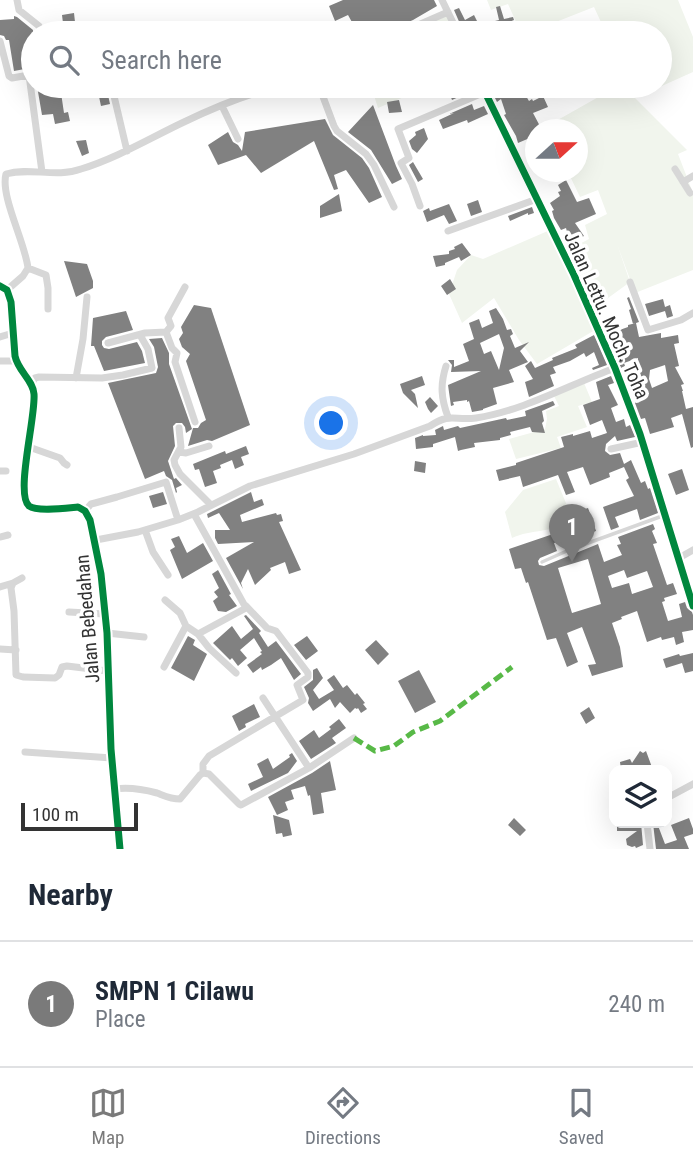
<!DOCTYPE html>
<style>
body{margin:0;font-family:"Roboto Condensed",sans-serif;background:#f6f6f7;color:#1f2937}
.controls{position:absolute;right:21px;bottom:21px;display:grid;overflow:hidden;border-radius:14px;box-shadow:0 7px 28px #0002}
.controls button{width:63px;height:63px;display:grid;place-items:center;padding:0;border:0;border-bottom:2px solid #e0e1e3;background:#fff;color:#1f2937;font:35px sans-serif}
.compass{position:absolute;left:525px;top:119px;width:63px;height:63px;border-radius:50%;background:#fff;box-shadow:0 7px 28px #0002;rotate:69deg}
.scale{position:absolute;left:21px;bottom:18px;width:117px;box-sizing:border-box;padding-left:7px;border:4px solid #333;border-top:0;font-size:19px;line-height:24px;white-space:nowrap;color:#333;-webkit-text-stroke:5px #fff;paint-order:stroke}
.you{position:absolute;left:332px;top:424px;width:24px;height:24px;margin:-18px;border:5px solid #fff;border-radius:50%;background:#1a73e8;box-shadow:0 0 0 10px #1a73e833}
.badge{display:grid;place-items:center;width:46px;height:46px;border-radius:50%;background:#7a7a7a;color:#fff;font-size:23px;font-weight:700}
.pin{position:absolute;translate:-50% -58px;filter:drop-shadow(0 2px 4px #0008)}
.pin::after{content:'';position:absolute;top:37px;width:24px;height:21px;background:inherit;clip-path:polygon(0 0,100% 0,50% 100%)}
.list{margin:0;padding:0;list-style:none}
h2{display:flex;justify-content:space-between;align-items:center;height:91px;margin:0;padding:0 28px;font-size:30px}
h2 small{font-size:23px;font-weight:400;color:#747a83}
.list li{display:grid;grid-template-columns:46px 1fr auto;gap:21px;align-items:center;box-sizing:border-box;height:126px;padding:0 28px;border-top:2px solid #e0e1e3}
.list b{display:block;font-size:26px;white-space:nowrap}
.list p{margin:0;font-size:23px;white-space:nowrap;color:#747a83}
.list em{font-size:23px;font-style:normal;color:#747a83}
.icon{flex:none;width:38px;height:38px;fill:none;stroke:currentColor;stroke-width:2;stroke-linecap:round;stroke-linejoin:round}
.map{position:relative;flex:none;width:693px;height:849px;overflow:hidden}
.search{position:absolute;background:#fff;box-shadow:0 7px 28px #0002;left:21px;right:21px;top:21px;height:77px;display:flex;align-items:center;gap:18px;box-sizing:border-box;padding:0 24px;border-radius:38px;color:#747a83;font-size:26px}
.sheet{height:217px;background:#fff}
nav{display:flex;justify-content:space-around;align-items:center;box-sizing:border-box;height:98px;border-top:2px solid #e0e1e3;background:#fff;font-size:19px;color:#747a83}
nav a{display:grid;justify-items:center;gap:4px}
nav .on{color:#7a7a7a}
.map>svg:first-child{display:block}
.green{fill:#f1f5ed}
.building{fill:#818181;fill-rule:evenodd}
.lines{fill:none;stroke-linecap:round;stroke-linejoin:round}
.lane{stroke:#d7d7d7;stroke-width:3.5}
.street{stroke:#d7d7d7;stroke-width:7}
.quiet{stroke:#58b947;stroke-width:5;stroke-dasharray:10 5;stroke-linecap:butt}
.cycleway-casing{stroke:#fff;stroke-width:11}
.cycleway{stroke:#00873e;stroke-width:7}
.labels{text-anchor:middle;stroke-width:7;stroke-linejoin:round;paint-order:stroke}
.street-label{font-size:19px;fill:#333;stroke:#fff}
</style>
<div class="map">
<svg width="693" height="849" viewBox="0 0 693 849">
<rect width="100%" height="100%" fill="#fff"/>
<path class="green" d="M487 0H678L693 37V72L635 98 687 150 678 154 693 193V270L635 293 617 244 630 282 593 309 566 251 589 239 585 225 607 214 598 190 580 197 568 172H578V130L549 129 547 126 618 86H660V33H606L594 7 528 33H521L508 4 491 10Z
M449 15 458 33H407Z
M371 86H430L378 108Z
M550 230 595 330 537 364 519 340 494 298 462 323 449 294 457 270 471 255 483 259Z
M584 383 592 402 578 406 587 427 557 437 561 448 516 459 509 439 545 429 547 419 546 411 559 406 554 396Z
M556 479 573 520C554 533 531 529 512 538L505 512 523 490Z"/>
<path class="building" d="M343 0H434L437 6 413 20 393 29V28L381 33H358L348 15 335 21 329 6Z
M500 6 504 19 513 17 514 20 484 33H464L454 10 459 8 465 20 474 15 478 23 482 21 483 24 499 20 496 7Z
M74 13 75 22 63 23 62 15Z
M14 16 17 17 33 30V62L31 63 30 68 14 71 9 40H6L4 36 0 35V20L14 19Z
M37 86H60L64 113 68 112 70 121 55 124 53 114 42 115Z
M172 86H195L183 92 184 95 177 98Z
M447 86H474L476 89 452 100Z
M496 86H520L529 101 532 99 533 101 543 96 548 107 533 113 542 130H536V133L532 134V137L518 143 516 136 504 115 506 114 501 99 497 102 493 94 499 91Z
M109 89 110 91 108 95 110 104 101 106 98 92Z
M399 100 402 112 389 113 387 102Z
M472 104 474 110 484 106 488 114 468 123 467 120 443 129 439 120 454 113 449 114Z
M373 105 396 166 402 179 392 184 371 150 348 132Z
M325 119 333 135 362 158 369 168 382 197 369 203 346 170 334 175 338 189 334 190 314 141 261 173 246 155 218 165 208 145 228 132 233 142 238 145 242 151 245 132Z
M424 128 428 139 417 153 412 149 409 141 416 135 415 132Z
M86 140 89 153 82 156 76 141Z
M413 162 423 179 418 182 409 165Z
M566 180 577 202 589 198 596 214 575 223 584 236 570 243 566 228 561 230 554 218 552 211 554 210 550 203 560 196 558 192 561 191 558 185Z
M339 194 342 211 320 218V206Z
M478 200 482 212 471 216 467 204Z
M449 204 457 221 449 224 444 215 427 222 423 211 429 208 430 211Z
M532 207 534 213 528 215V213L510 221 508 216Z
M462 243 471 255 461 261 459 257 445 263V265L436 267 433 256 449 254V251L455 249 454 247Z
M64 261 87 264 93 281V288L76 297Z
M450 279 456 289 447 295 441 286Z
M629 297 639 322 633 324 629 310 631 309 627 298Z
M663 299 665 307 670 305 673 316 667 318 665 311 649 316 645 304Z
M194 305 211 308 250 425 212 441 207 440 188 446 193 428H198L201 423 206 420 186 361 190 354 182 347 179 339 183 333 181 327Z
M496 308 503 319 507 330 511 329 513 334 510 336 515 348 529 342 520 351 528 362 509 370 514 382 493 388 497 404 483 409V410L472 412 469 401 467 402V400L453 402 454 405 451 406 448 385 481 371 451 372 452 365 448 360H454V367L469 361 463 344 474 339 469 323 479 319 482 328 493 323 489 311ZM499 334 504 348 499 370 491 351 484 354 480 343Z
M126 311 133 330 106 337 102 341V345L104 348 109 349 137 342 142 351 145 363 104 371 94 346H91L93 318Z
M636 323 639 337 661 333V338L678 335 679 343 674 344 679 366 675 367 684 384 681 385 683 391H682L686 409 693 407V447L691 448 682 414 671 418 674 427 650 434 645 418 641 419 635 403 638 358 624 363 625 366 621 368 612 344 615 342 614 340 616 339 614 332 628 327V325ZM665 365 668 381 652 388 649 379 650 370Z
M594 335 607 365 593 370 592 368 599 365 594 352 586 357 584 353 570 361 553 367 556 373 550 375 554 386 529 397 525 382 533 379 525 366 531 361 535 368 553 360 552 358 577 348 575 345Z
M162 338 169 353V364L192 429 186 433 185 427 182 423H176L173 426 175 446 168 461 174 479 176 478 182 485 176 488 177 492 176 493 172 480 166 476 164 471 145 479 108 383 156 373 158 367 154 347 149 339Z
M422 376 425 385 411 390 415 394 418 408 403 393 400 384Z
M611 376 614 383 608 385 618 405 611 408 616 422 624 419 626 427 630 425 635 437 617 441 615 436 606 444 605 451 610 455 620 453 624 464 631 460 641 483 645 481 648 489 650 488 658 513 640 520 637 509 615 517 619 527 611 530 603 507 634 496 626 480 629 478 624 467 609 473 610 477 590 485 583 467 567 472 575 492 566 495 558 475 523 487 520 476 499 481 496 470 516 465V463L564 447 561 437 573 434V436L590 431 592 438 607 433 602 420 590 425 583 405 600 399 596 382Z
M430 397 438 406 431 413 428 409 425 402Z
M553 401 555 405 542 411 544 421 542 423 545 433 532 432 530 427 510 432 511 435 500 438V440L474 443 475 447 461 450 458 451 455 437 433 444V447L416 449 415 438 423 435V436L436 435 435 430 443 426 444 430 458 426 460 428 506 418 507 420 526 416 525 411Z
M246 446 249 454 241 457 244 465 235 469 232 460 220 465 221 468 213 471 217 483 205 487 199 469 195 470 193 464 225 451 226 454Z
M415 461 426 463 425 473 414 471Z
M682 469 689 490 676 495 668 474Z
M163 492 167 504 153 508 149 496Z
M251 492 254 502 262 499 264 505 240 515 242 522 276 513 277 515 281 514 283 521 279 522 301 570 289 574 285 562 270 568 271 570 255 585 248 569 241 583 243 589 226 558 254 542 218 544 215 538V530H230L219 513 208 518 207 514Z
M588 508 596 531 554 543 557 551 540 558 538 561 539 565 544 566 598 544 604 562 622 555 617 545 621 544 618 537 653 524 655 529 652 531 657 543 653 544 667 585 673 583 677 594 664 598 665 601 662 602 668 621 682 617 679 604 685 602 687 608 692 612 693 615V630L682 632 684 642 676 645 674 637 662 640 661 637 647 642 637 611 621 617 622 619 612 623 620 647 623 667 592 676 588 665 596 664 582 627 567 633 578 662 567 667 556 638 547 640 528 582 526 583 521 568 515 569 509 549 559 532 558 529 575 524 574 521 582 518 579 511ZM588 559 601 604 572 613 558 568ZM624 570 627 578 647 571 653 587 632 594 629 583 612 588 608 576Z
M179 536 187 553 203 543 213 561 182 579 170 550 175 547 171 539Z
M218 570 231 594 229 595 237 606 226 612 218 611 213 601 218 597 214 592 219 588 212 574Z
M246 615 261 631 259 633 268 647 276 641 301 674 294 680 281 658 271 665 262 670 261 667 253 673 247 665 262 654 260 652 262 651 254 638 240 650 247 658 238 666 232 658 230 660 213 643 232 626 241 639 253 629 244 616Z
M188 636 195 640 193 645 207 654 194 681 171 668Z
M307 636 318 651 306 660 294 645Z
M376 640 389 654 378 665 365 650Z
M693 653V671L685 673 682 663 666 668 663 659 679 654 680 656Z
M317 668 323 678 313 690 319 699 334 690 327 680 334 675 343 688 347 685 355 695 357 693 365 703 363 704 367 709 361 713 358 708 357 709 355 708 350 713 340 702 335 708 330 699 313 711 308 703 309 698 304 687 313 680V670Z
M419 670 436 702 415 713 398 681Z
M254 704 260 717 245 724 246 727 239 731 232 716Z
M589 707 595 718 586 724 580 713Z
M339 719 346 728 332 738 336 743 311 759 299 741 314 730 319 738 331 729 329 727Z
M640 751 643 753 646 751 653 770H621L620 762 630 759 632 763Z
M292 753 297 761 288 773 251 791 248 784 263 777 257 764 268 758 273 769 290 757 289 755Z
M330 761 336 790 321 793 324 813 313 815 310 795 308 796 305 786 291 790 294 799 285 802 288 810 277 815 268 797 312 773Z
M273 815 289 820 292 835 283 837 282 833 276 834Z
M514 818 526 830 520 836 508 825Z
M689 818 693 829V834L684 837 689 849H656L653 823H657L665 844 677 840 671 825Z
M617 823H641L643 845 636 848 635 846 632 847 627 845 626 839 637 831H617Z"/>
<g class="lines">
<path class="lane" d="M542 562 569 550 665 515"/>
<path class="street" d="M17 0 19 10 39 26 41 33
M442 0 458 33
M400 33 448 12
M0 41 9 76 12 78 29 75
M33 74 29 75 42 172
M319 86 334 126 337 131 366 154 374 165 394 207
M482 86 574 275 615 368 640 434 693 606
M114 96 127 151
M222 106 238 139
M675 169 690 193
M683 182 693 176
M420 206 412 184 401 163 409 158 398 129 485 92
M448 231 537 199
M28 268 46 275 48 288V309
M630 282 648 330 681 320 693 313
M0 286 7 290 11 302 15 356C18 371 33 380 34 394 36 416 15 494 29 506 37 512 67 508 78 507L85 511 90 520 101 574 107 633 111 749 120 849
M7 290 23 276 28 268C25 242 0 196 6 174 30 167 56 178 81 169 117 158 150 138 184 122 215 107 247 94 280 86
M166 332 172 348 177 353 175 362 195 422
M0 337 13 333
M108 343 145 333 166 332 171 326 168 318 185 287
M0 361H16
M446 366C440 385 441 398 448 417
M76 378 83 339 87 297
M32 383 35 378 39 377 102 378 123 375 152 368 148 349 140 335
M179 428 181 447 174 460 175 465 180 474 211 505
M29 447 60 458 64 463 67 465
M611 449 643 442
M179 452 186 453 209 446
M0 471H6
M85 511 91 504 95 503 117 497 166 482 178 520
M145 530 153 552 168 575
M0 537 8 535
M96 540 138 532 178 520 198 512 250 486 354 454 430 426C451 412 454 421 476 418 523 411 571 384 615 368
M679 558 693 550
M22 578 13 583 11 588 14 611 16 675 23 677 55 678 59 675 62 667 67 666 108 671
M0 587 13 583
M165 600 180 613 186 626 198 634 246 608 194 514
M69 612 105 614
M107 633 144 637
M198 634 209 648 236 673
M0 649 16 650
M164 667 186 626
M263 698 309 768
M25 752 112 758
M203 773 209 774 239 804 241 805 309 768 354 738
M115 789C129 787 142 789 157 793 165 796 171 799 180 799L200 775 203 773V764L209 756 303 700 297 685 308 677V673L276 631 267 628 246 606
M667 798 693 784
M647 823 650 849"/>
<path class="quiet" d="M354 738 375 751 394 746 413 732 440 721 512 667"/>
<g class="cycleway-casing">
<path id="cycleway" d="M482 86 574 275 615 368 640 434 693 606
M0 286 7 290 11 302 15 356C18 371 33 380 34 394 36 416 15 494 29 506 37 512 67 508 78 507L85 511 90 520 101 574 107 633 111 749 120 849"/>
</g>
<use href="#cycleway" class="cycleway"/>
</g>
<g class="labels">
<g class="street-label">
<text transform="translate(607 315) rotate(66)" y="7">Jalan Lettu. Moch. Toha</text>
<text transform="translate(87 619) rotate(-95)" y="7">Jalan Bebedahan</text>
</g>
</g>
</svg>
<div class="controls">
<button><svg class="icon" aria-label="layers" viewBox="0 0 24 24"><path d="M12 4l9 5-9 5-9-5zM3 14l9 5 9-5"/></svg></button>
</div>
<svg class="compass" viewBox="-18 -18 36 36"><path d="M0-13l5 13h-10z" fill="#e53935"/><path d="M0 13l5-13h-10z" fill="#747a83"/></svg>
<div class="scale">100 m</div>
<div class="you"></div>
<div class="pin badge" style="left:572px;top:562px">1</div>
<div class="search"><svg class="icon" aria-label="search" viewBox="0 0 24 24"><circle cx="10" cy="10" r="6"/><path d="M15 15l6 6"/></svg>Search here</div>
</div>
<section class="sheet">
<h2>Nearby<small></small></h2>
<ul class="list">
<li><span class="badge">1</span><div><b>SMPN 1 Cilawu</b><p>Place</p></div><em>240 m</em></li>
</ul>
</section>
<nav>
<a class="on"><svg class="icon" aria-label="map" viewBox="0 0 24 24"><path d="M3 6l6-2 6 2 6-2v14l-6 2-6-2-6 2zM9 4v14M15 6v14"/></svg>Map</a>
<a><svg class="icon" aria-label="directions" viewBox="0 0 24 24"><path d="M12 3l9 9-9 9-9-9zM9 14v-3h6M13 9l2 2-2 2"/></svg>Directions</a>
<a><svg class="icon" aria-label="saved" viewBox="0 0 24 24"><path d="M7 4h10v16l-5-4-5 4z"/></svg>Saved</a>
</nav>
